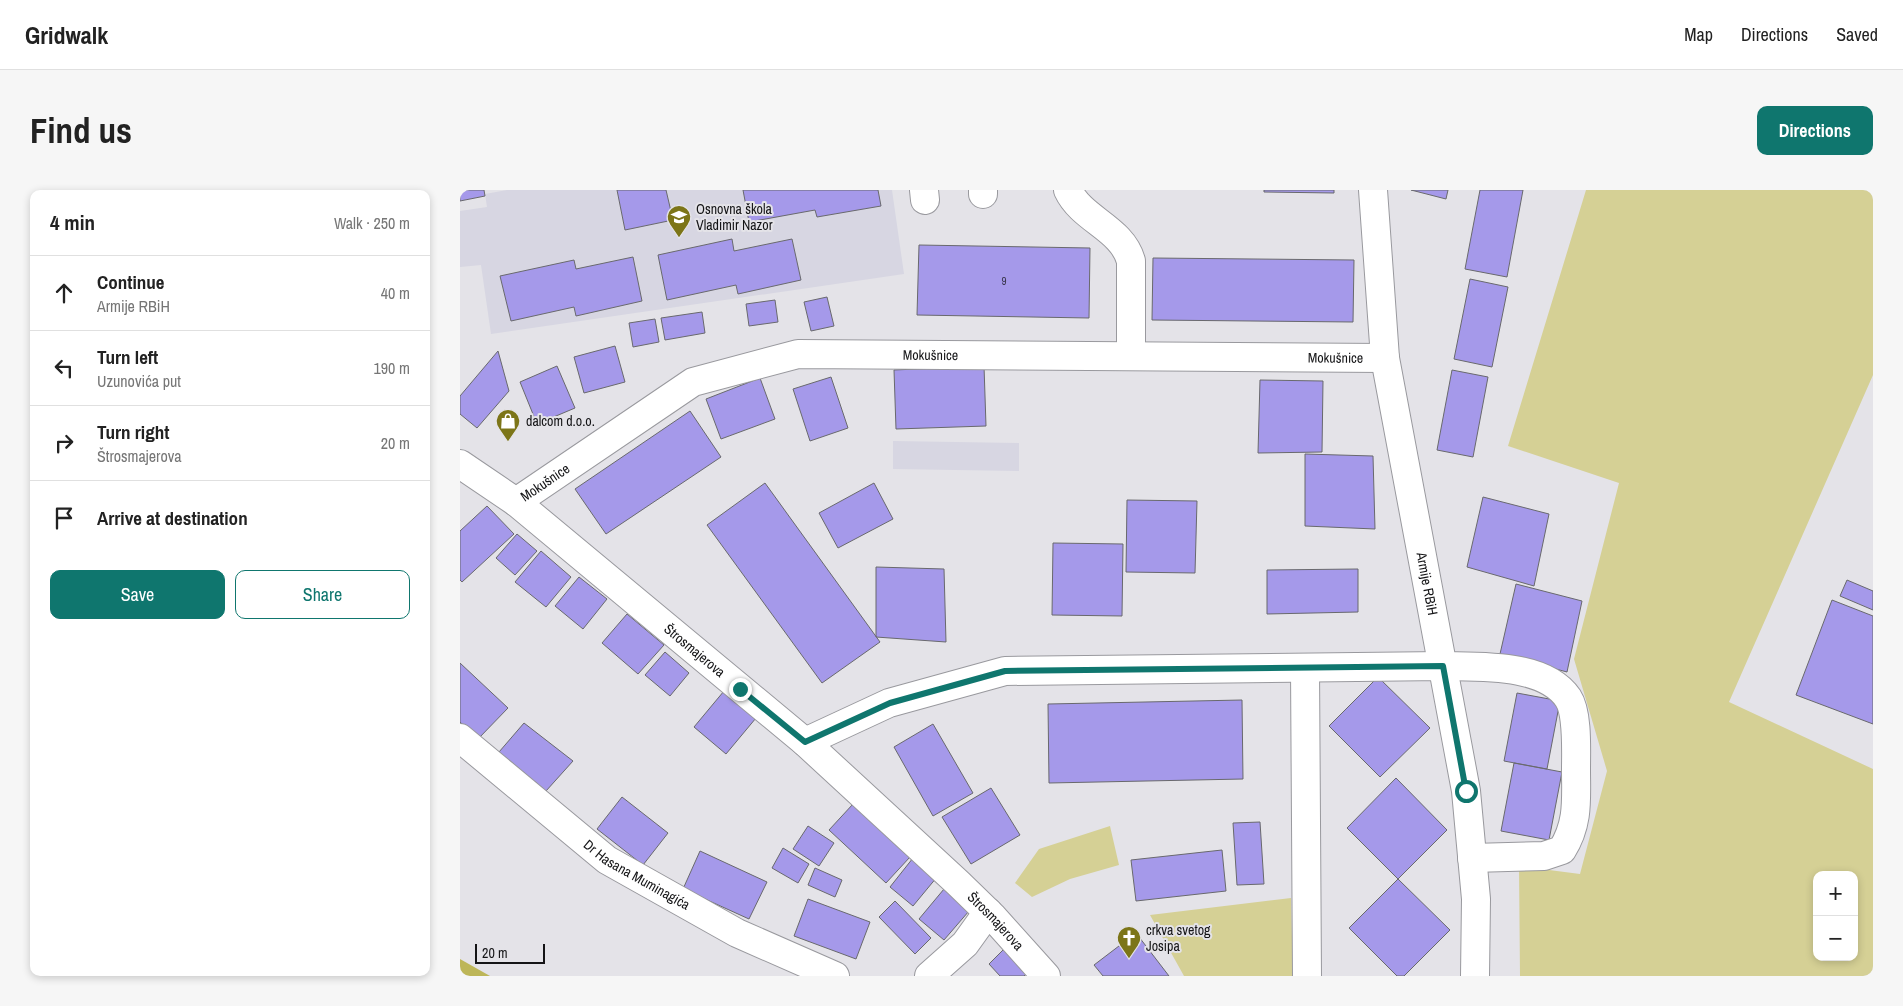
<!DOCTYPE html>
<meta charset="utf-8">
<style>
body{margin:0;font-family:"Archivo Narrow",sans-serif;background:#f6f6f6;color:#222}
.controls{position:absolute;right:15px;bottom:15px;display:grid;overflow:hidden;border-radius:10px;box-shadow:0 2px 8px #0003}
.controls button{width:45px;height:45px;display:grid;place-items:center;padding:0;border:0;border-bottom:1px solid #e0e0e0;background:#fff;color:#222;font:25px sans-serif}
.scale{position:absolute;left:15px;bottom:12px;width:70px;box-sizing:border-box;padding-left:5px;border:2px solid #141416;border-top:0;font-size:14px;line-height:18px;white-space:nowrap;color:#141416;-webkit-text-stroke:4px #e4e3e8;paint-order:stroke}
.stop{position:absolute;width:15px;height:15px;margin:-11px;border:4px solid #0f766e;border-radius:50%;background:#fff}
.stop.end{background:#0f766e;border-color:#fff;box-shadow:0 1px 5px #0008}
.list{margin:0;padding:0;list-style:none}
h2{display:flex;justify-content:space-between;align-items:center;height:65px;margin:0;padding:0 20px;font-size:21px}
h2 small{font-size:16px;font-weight:400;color:#767676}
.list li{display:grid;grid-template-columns:32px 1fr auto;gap:15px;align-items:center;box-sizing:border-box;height:75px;padding:0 20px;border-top:1px solid #e0e0e0}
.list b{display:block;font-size:19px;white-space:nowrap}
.list p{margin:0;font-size:16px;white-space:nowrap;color:#767676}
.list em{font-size:16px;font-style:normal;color:#767676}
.actions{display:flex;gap:10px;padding:15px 20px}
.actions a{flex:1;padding:11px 0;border:1px solid #0f766e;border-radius:10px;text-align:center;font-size:18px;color:#0f766e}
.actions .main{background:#0f766e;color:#fff}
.icon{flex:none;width:28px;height:28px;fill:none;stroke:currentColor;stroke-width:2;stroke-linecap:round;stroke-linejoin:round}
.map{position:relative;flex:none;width:1413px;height:786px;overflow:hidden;border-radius:10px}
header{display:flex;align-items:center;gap:30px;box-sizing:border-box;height:70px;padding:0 25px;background:#fff;border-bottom:1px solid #e0e0e0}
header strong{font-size:24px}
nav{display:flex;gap:28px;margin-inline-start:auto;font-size:18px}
.intro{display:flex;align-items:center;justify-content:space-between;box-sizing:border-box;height:120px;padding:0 30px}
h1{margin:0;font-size:35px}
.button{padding:12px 22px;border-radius:10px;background:#0f766e;color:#fff;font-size:18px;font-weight:700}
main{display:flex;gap:30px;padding:0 30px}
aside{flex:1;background:#fff;border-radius:10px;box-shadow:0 2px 8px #0003}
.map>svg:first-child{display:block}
.built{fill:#d7d6e2}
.green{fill:#d5d095;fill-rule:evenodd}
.forest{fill:#bdb658}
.building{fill:#a599ea;stroke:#69696d}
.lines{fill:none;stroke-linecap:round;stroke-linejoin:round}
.minor-casing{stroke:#99999e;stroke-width:30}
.minor{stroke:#fff;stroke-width:28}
.route{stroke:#0f766e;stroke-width:6}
.labels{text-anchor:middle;stroke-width:4;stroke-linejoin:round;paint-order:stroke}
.number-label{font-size:11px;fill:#38354b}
.poi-label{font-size:14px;fill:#141416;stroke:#e4e3e8;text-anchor:start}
.street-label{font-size:14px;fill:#141416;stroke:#e4e3e8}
</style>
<header>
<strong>Gridwalk</strong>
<nav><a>Map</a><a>Directions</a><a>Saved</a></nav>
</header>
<div class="intro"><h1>Find us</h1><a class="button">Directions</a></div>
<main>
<aside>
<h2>4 min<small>Walk · 250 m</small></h2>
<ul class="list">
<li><svg class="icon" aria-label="ahead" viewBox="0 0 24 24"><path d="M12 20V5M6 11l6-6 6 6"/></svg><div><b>Continue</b><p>Armije RBiH</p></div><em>40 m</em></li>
<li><svg class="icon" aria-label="left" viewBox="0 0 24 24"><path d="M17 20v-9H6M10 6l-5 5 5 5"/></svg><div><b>Turn left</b><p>Uzunovića put</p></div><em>190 m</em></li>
<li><svg class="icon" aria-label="right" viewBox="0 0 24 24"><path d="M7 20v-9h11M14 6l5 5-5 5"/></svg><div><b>Turn right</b><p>Štrosmajerova</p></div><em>20 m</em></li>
<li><svg class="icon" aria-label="arrive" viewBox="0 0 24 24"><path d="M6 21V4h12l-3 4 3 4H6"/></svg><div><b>Arrive at destination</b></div></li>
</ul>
<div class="actions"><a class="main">Save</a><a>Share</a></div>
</aside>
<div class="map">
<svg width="1413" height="786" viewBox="0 0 1413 786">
<rect width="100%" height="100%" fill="#e4e3e8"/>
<path class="built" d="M47 0H432L444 84 31 144 21 75 0 77V21L27 17 25 4Z
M433 251 559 253V281L433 279Z"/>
<path class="green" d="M1126 0H1413V185L1269 512 1413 579V786H1060L1059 676 1120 684 1147 581 1114 469 1159 293 1048 256ZM1357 685H1394V767H1357Z
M650 636 659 675 610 689 572 707 555 693 579 659Z
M831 708 833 786H724L690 725Z"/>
<path class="forest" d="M0 769 30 786H0Z"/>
<path class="building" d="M0 0H24L25 6 0 11Z
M157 0H206L213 30 165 40Z
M283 0H418L421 16 357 27 355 20 289 32Z
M804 0H874V3L804 2Z
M951 0H988L986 9Z
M1020 0H1063L1047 87 1005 79Z
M272 49 274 61 332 49 341 90 278 104 276 95 207 110 198 65Z
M459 55 630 58 629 128 457 125Z
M173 67 182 111 116 126 114 117 51 131 40 86 114 70 116 79Z
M693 68 894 70 893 132 692 130Z
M1010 89 1048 97 1032 177 994 169Z
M367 107 374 136 351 141 344 112Z
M315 110 318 132 289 136 286 114Z
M242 122 245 143 205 150 201 128Z
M195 129 199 152 173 157 169 133Z
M155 156 165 192 124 203 114 167Z
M38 161 49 201 17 238 0 224V206Z
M97 176 115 218 77 234 60 192Z
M524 176 526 236 436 239 434 180Z
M992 180 1028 187 1013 267 977 260Z
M371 187 388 238 350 251 333 199Z
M300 188 315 229 261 249 246 209Z
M800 190 863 191 862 262 798 263Z
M230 221 261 267 146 344 115 299Z
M845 264 913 266 915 339 845 336Z
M305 293 420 452 362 493 247 335Z
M414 293 433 329 378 358 359 323Z
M1023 307 1089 324 1074 396 1007 377Z
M667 310 737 311 735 383 666 382Z
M27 316 54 344 2 392 0 390V341Z
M57 344 77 361 55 385 36 368Z
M593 353 663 354 662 426 592 425Z
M81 361 111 387 86 417 55 392Z
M416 377 484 379 486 452 416 447Z
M898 379V422L807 424V380Z
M119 387 147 409 123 439 95 416Z
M1387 390 1413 401V420L1380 406Z
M1056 394 1122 411 1107 482 1040 464Z
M1372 410 1413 426V534L1336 505Z
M167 424 204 455 178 484 142 453Z
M205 462 229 483 210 506 185 485Z
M0 473 48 518 18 549 0 532Z
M918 487 970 538 920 587 869 536Z
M264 501 296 528 266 564 234 537Z
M1057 503 1100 511 1087 579 1044 571Z
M782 510 783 589 589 593 588 514Z
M64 533 113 571 86 601 39 562Z
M473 534 513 603 473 626 434 557Z
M1054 573 1102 582 1089 650 1041 641Z
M936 588 987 640 938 689 887 638Z
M531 598 560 645 511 674 482 627Z
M162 607 208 643 183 675 137 639Z
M393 614 450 667 426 693 369 640Z
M800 632 804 694 777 695 773 633Z
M348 636 374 653 359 676 333 659Z
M323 658 349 674 338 693 312 678Z
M762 660 766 701 676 711 671 670Z
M240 661 307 692 289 729 223 699Z
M453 668 477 687 453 716 430 697Z
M355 678 382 690 375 707 348 695Z
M938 689 990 740 944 786H937L889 738Z
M484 699 509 721 484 750 459 729Z
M348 709 410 732 396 769 334 746Z
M435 711 471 748 455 764 419 727Z
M676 743 709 786H643L634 775Z
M548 755 572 779 564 786H540L529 774Z"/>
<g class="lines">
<g class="minor-casing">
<g id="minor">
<path d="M464 0 465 10"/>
<path d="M523 0V4"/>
<path d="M608 0C622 30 662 38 671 71V166"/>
<path id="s1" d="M913 0 925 168 1006 601 1016 709 1015 786"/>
<path id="s2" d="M0 274 56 312 345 552 498 693 533 727 586 786"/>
<path id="s3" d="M56 312 233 192 338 164 925 168"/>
<path d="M845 478 847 786"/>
<path id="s4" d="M0 548 147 670 277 743 375 786"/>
<path d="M345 552 429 513 545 481 983 476C1019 477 1084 473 1108 508 1118 523 1116 561 1116 579 1116 609 1119 633 1102 660L1084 666 1012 668"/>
<path d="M469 786 505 754 528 722"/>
</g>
</g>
<use href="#minor" class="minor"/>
</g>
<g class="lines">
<path class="route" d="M280 499 345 552 430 513 545 481 983 476 1006 601"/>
</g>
<defs>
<g id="school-pin" transform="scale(1.25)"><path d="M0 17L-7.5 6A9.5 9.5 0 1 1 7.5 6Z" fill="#7c7518" stroke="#e4e3e8"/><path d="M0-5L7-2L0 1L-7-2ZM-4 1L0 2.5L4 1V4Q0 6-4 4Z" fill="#fff"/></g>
<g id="shop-pin" transform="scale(1.25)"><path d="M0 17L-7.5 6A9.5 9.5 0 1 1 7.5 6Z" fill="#7c7518" stroke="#e4e3e8"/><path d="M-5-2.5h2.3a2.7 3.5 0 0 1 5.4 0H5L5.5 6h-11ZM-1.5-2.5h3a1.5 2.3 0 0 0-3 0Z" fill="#fff"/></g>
<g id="church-pin" transform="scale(1.25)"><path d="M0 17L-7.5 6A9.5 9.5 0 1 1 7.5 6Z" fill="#7c7518" stroke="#e4e3e8"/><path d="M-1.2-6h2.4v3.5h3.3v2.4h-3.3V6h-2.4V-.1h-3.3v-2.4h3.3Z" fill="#fff"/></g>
</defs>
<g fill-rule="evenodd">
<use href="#school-pin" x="219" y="27"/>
<use href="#shop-pin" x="48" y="231"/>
<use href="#church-pin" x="669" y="748"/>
</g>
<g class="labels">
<g class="number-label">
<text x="544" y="95">9</text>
</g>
<g class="poi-label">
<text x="236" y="24">Osnovna škola<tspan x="236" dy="16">Vladimir Nazor</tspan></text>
<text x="66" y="236">dalcom d.o.o.</text>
<text x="686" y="745">crkva svetog<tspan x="686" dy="16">Josipa</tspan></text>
</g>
<g class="street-label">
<text dy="5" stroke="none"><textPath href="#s3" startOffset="455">Mokušnice</textPath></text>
<text dy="5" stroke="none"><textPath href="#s3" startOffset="860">Mokušnice</textPath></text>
<text dy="5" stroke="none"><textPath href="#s3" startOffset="35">Mokušnice</textPath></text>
<text dy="5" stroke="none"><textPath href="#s1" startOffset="398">Armije RBiH</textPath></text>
<text dy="5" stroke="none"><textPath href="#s2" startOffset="300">Štrosmajerova</textPath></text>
<text dy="5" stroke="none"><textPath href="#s4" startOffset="224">Dr Hasana Muminagića</textPath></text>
<text dy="5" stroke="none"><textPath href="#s2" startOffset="705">Štrosmajerova</textPath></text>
</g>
</g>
</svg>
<div class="controls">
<button>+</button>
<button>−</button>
</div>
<div class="scale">20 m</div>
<div class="stop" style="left:1006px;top:601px"></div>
<div class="stop end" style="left:280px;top:499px"></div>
</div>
</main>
